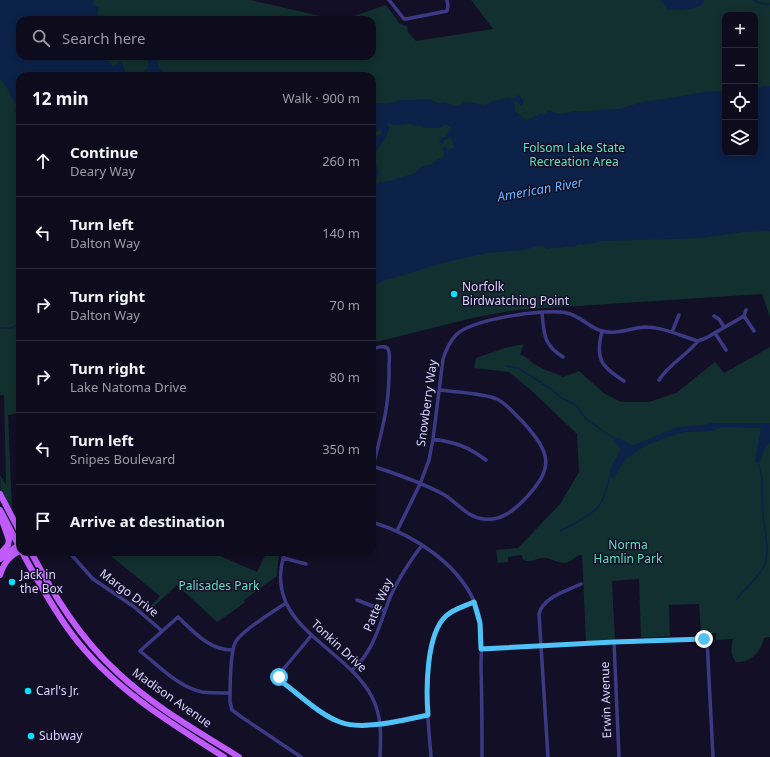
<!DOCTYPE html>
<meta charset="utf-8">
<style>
body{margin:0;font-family:"Noto Sans",sans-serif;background:#1c1929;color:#f1f3f6}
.controls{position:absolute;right:12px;top:12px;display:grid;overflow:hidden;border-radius:8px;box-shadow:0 2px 10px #0003}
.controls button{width:36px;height:36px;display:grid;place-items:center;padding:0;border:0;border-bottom:1px solid #2e2b3b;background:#0e0b1c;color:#f1f3f6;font:20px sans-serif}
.stop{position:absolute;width:12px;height:12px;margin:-9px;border:3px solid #4fc3f7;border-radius:50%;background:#fff}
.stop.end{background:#4fc3f7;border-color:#fff;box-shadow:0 1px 4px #0008}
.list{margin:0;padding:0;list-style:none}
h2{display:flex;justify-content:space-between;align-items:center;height:52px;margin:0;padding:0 16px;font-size:17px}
h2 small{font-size:13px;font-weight:400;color:#9b9ba3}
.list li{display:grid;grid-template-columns:26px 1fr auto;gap:12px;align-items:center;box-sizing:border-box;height:72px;padding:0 16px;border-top:1px solid #2e2b3b}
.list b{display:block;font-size:15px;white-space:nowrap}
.list p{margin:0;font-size:13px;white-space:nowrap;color:#9b9ba3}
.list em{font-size:13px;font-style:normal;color:#9b9ba3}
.icon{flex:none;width:22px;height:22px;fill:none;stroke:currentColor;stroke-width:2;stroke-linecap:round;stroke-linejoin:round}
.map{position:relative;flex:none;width:770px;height:757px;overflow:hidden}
.search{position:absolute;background:#0e0b1c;box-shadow:0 2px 10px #0003;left:16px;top:16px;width:360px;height:44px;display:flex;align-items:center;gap:10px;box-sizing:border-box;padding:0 14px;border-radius:12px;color:#9b9ba3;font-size:15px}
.panel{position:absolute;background:#0e0b1c;box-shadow:0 2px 10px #0003;left:16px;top:72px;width:360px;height:484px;border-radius:12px}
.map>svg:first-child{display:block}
.green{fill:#12302f;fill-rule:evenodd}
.water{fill:#0c2248;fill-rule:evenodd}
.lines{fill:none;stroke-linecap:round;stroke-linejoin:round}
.stream{stroke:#0c2248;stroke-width:1.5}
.street{stroke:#3d3a85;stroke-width:3.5}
.primary{stroke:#c25bff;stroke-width:6}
.route{stroke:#4fc3f7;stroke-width:5}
.poi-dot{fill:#00e5ff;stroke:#130f26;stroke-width:1.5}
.labels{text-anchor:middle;stroke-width:3;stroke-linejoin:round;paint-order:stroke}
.park-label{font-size:12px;fill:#5fe0c0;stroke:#130f26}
.poi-label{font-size:12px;fill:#d9d4ff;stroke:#130f26;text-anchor:start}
.street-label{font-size:12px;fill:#d9d4ff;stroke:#130f26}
.water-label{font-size:13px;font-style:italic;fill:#62b6ff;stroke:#130f26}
</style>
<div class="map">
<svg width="770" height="757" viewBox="0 0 770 757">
<rect width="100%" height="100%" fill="#130f26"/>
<path class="green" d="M0 0H251L320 16H354L386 5 400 24 407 26 408 32 416 41 493 29 471 0H770V317L762 294 516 310 477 317 372 343V76H20V413L8 415 14 557H5L4 507 1 500 0 475 6 485 4 395H0ZM725 15H755V153H725ZM20 20H372V56H20Z
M524 344 520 355C527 356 530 362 536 365 545 371 555 372 563 377L579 371 605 394 621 402H649L676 393 715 362 724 373 770 347V637L764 638C761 652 751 663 736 662 730 655 731 648 733 639L716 640V633L701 634 699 604 669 605 670 636 641 638 639 579 612 581 615 641 586 642 582 555C574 556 572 562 565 563 558 563 552 559 546 558 539 557 533 562 527 561 523 561 522 558 522 555L508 557V562L498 563 496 550 518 548 560 504 579 472 577 434 532 391 509 372 474 368 476 358 505 348Z
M106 552H211L257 572 267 552H280L278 562 277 576 244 600 245 602 236 609 217 622 177 585 147 613 146 611 160 596Z"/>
<path class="water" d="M0 0H95L93 1V5L99 8 97 15 108 20H20V56H105L113 67 115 66 118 61 122 62 125 71 130 76H20V121L17 118 18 111 15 112 13 111 19 104 14 103 8 89 0 78Z
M661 0H704L703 3C697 10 676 11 667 9Z
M146 56H152L157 60 159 68 169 76H143L144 71 147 69 148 61Z
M764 86H770V231L742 232 702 238 603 241 582 245 579 244 576 246 546 249 544 246H537L524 250 487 253 473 256 439 264 394 278 384 280 372 287V138L381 134 382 132 380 128 377 132 372 133V105L377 103 387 104 400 100H414L425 99H429L440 104 442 102 457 106 466 102 486 105 494 100 498 101 500 99 509 98 513 99 519 95C523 98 524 101 522 106H521L518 102 514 101 515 112 520 114 524 119 527 120 540 114 545 115 548 110 557 113 562 114 574 111H584L619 109 646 101 658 100 704 92 725 91V153H755V90ZM388 122C390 123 392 125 394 125 402 127 407 120 415 126L420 125 424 129 425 128H439L445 125 450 126 452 129 449 128 448 133 445 137 440 139 439 142 443 144 445 139 451 138 454 147 449 150 445 146 443 148 444 156 430 165 423 166 415 173 393 180 376 183 377 176 379 174 375 161 376 151 388 134 389 129Z
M712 423H770V443L765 448 760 462 756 463 755 460 761 428 722 427 712 431 685 432 664 438 645 446 627 458 620 467 614 478H612C606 467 617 460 620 450V447L613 440 615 438H620L632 446 678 427 704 425Z"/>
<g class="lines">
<path class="stream" d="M753 0 763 4H770
M0 328H11L20 324
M506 366 518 368 551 389 562 398 577 406 586 419 615 439
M560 531C571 525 589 517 598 507 605 499 607 485 610 475
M736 600C745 588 759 578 765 564 770 549 764 529 763 513 762 502 763 490 762 479 761 473 759 467 758 461"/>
<path class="street" d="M389 0 404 19H406L447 11 448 6 447 0
M542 313C544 335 544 345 563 357
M714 316 719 319 724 327
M744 316 754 331
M602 331C595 360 601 366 624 381
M672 332 679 315
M715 333 726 350
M698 341 706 338 744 316 746 310
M372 349C376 348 383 345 387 348 391 351 389 361 389 366 390 403 382 431 373 466
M659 380C669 364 686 356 698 341
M433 439C457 443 467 446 486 460
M372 466C397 474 420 482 443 494 457 502 466 517 484 519 500 521 512 512 523 501 555 468 552 454 522 421 514 414 507 404 497 399 483 393 456 392 440 390
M372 522C415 535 463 566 478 611 483 629 481 650 481 669 482 698 482 728 482 757
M397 531 420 484 429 460 433 439 443 359C446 350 449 342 456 335 472 319 545 308 567 313 581 316 589 328 602 331 616 335 631 328 645 327 663 327 681 336 698 341
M69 552 93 579 133 606 162 631
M285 552C260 626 345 645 372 697 382 716 381 737 380 757
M283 558 306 564
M357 600 385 611
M286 603C275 610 240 632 235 643 230 654 230 689 230 702L232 710 240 716 301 757
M311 636 281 672 279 677 283 682C300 695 320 715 340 723 363 731 403 719 428 715
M614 642 619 757
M481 649 614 642 707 639 713 757
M352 670C375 651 380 621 391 595 399 578 410 561 422 545
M230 693C221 693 211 693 202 692 178 687 159 666 140 651L178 617C194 632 209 650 232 650
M431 757C428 718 423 680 433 642 436 632 439 622 447 615 454 609 465 606 474 602
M548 757 539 614C543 597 567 591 581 584"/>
<path class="primary" d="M0 494 20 532
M0 510 20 548
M0 515 9 540 8 545 0 554
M22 552C37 580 52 607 71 633 110 686 168 722 224 757
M31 552C54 596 80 638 117 672 153 706 197 731 239 757
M0 559 20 544
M0 575C4 563 9 556 20 551"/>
</g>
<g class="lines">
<path class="route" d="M279 677 282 682C300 695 320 715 340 722 363 731 403 720 428 715 426 689 426 634 446 616 453 609 465 606 474 602L480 623 481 649 614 642 704 639"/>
</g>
<g class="poi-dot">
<circle cx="454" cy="294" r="4"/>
<circle cx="12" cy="582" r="4"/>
<circle cx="28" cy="691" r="4"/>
<circle cx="31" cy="736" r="4"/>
</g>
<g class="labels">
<g class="park-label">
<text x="574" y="152">Folsom Lake State<tspan x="574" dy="14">Recreation Area</tspan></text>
<text x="628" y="549">Norma<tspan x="628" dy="14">Hamlin Park</tspan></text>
<text x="219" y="590">Palisades Park</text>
</g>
<g class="poi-label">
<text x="462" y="291">Norfolk<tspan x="462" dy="14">Birdwatching Point</tspan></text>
<text x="20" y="579">Jack in<tspan x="20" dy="14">the Box</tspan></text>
<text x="36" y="695">Carl's Jr.</text>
<text x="39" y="740">Subway</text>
</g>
<g class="street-label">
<text transform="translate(427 403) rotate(-82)" y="4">Snowberry Way</text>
<text transform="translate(129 593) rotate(37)" y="4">Margo Drive</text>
<text transform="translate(378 605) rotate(-67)" y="4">Patte Way</text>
<text transform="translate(339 646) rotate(43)" y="4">Tonkin Drive</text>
<text transform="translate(172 698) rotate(35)" y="4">Madison Avenue</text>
<text transform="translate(606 700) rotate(-92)" y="4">Erwin Avenue</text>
</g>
<g class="water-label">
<text transform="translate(540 189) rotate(-10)" y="5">American River</text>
</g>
</g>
</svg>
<div class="controls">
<button>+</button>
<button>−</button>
<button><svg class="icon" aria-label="locate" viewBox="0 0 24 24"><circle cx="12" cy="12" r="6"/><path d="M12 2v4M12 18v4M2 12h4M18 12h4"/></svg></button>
<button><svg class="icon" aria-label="layers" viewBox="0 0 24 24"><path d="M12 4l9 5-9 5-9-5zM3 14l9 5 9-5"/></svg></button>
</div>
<div class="stop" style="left:279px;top:677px"></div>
<div class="stop end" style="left:704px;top:639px"></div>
<div class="search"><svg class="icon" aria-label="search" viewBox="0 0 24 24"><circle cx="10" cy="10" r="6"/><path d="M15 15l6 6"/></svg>Search here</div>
<section class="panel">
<h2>12 min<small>Walk · 900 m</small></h2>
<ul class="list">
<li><svg class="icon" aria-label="ahead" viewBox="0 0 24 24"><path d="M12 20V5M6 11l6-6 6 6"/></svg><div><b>Continue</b><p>Deary Way</p></div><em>260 m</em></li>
<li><svg class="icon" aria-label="left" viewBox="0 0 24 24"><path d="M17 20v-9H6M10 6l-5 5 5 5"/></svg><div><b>Turn left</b><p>Dalton Way</p></div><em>140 m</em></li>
<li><svg class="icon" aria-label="right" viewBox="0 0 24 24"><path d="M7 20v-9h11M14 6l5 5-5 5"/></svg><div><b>Turn right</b><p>Dalton Way</p></div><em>70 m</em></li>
<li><svg class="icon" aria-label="right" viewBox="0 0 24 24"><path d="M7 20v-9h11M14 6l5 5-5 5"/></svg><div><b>Turn right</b><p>Lake Natoma Drive</p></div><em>80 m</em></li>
<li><svg class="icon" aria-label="left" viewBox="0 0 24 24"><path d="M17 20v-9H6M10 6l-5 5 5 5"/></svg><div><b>Turn left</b><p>Snipes Boulevard</p></div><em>350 m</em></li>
<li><svg class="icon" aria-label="arrive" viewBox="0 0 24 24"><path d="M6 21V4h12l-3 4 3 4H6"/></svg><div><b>Arrive at destination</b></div></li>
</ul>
</section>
</div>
